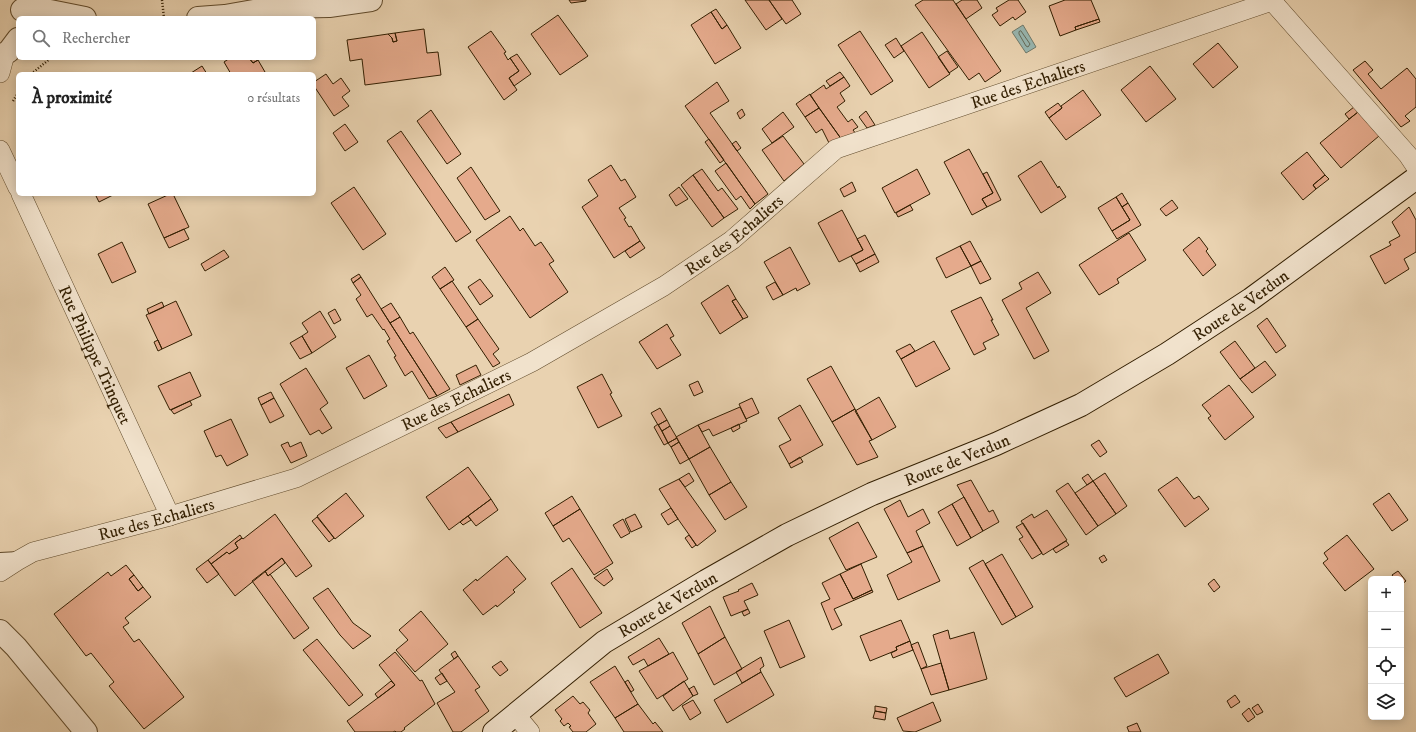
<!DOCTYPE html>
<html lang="fr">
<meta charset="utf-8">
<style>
body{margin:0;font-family:"IM FELL DW Pica",serif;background:#f2f2f2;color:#222}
.controls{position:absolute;right:12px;bottom:12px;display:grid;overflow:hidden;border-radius:6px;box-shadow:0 2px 10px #0003}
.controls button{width:36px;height:36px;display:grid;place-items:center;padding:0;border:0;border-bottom:1px solid #e0e0e0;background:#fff;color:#222;font:20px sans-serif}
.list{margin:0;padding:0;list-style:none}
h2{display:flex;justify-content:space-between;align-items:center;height:52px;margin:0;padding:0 16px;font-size:17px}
h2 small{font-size:13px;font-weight:400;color:#767676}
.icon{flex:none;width:22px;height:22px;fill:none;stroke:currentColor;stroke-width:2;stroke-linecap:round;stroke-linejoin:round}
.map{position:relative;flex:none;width:1416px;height:732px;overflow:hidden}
.search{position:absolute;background:#fff;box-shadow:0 2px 10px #0003;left:16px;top:16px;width:300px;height:44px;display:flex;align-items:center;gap:10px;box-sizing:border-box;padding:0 14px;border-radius:6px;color:#767676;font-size:15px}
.panel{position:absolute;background:#fff;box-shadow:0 2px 10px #0003;left:16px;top:72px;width:300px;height:124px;border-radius:6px}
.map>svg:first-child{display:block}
.water{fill:#98b6b0;stroke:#6f796a}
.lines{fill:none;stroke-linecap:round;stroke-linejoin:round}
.shore{stroke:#656a58;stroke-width:1}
.building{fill:#e5aa8c;stroke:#321e00}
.service-casing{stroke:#604b2c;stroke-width:12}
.minor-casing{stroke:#604b2c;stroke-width:20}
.tertiary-casing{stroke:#604b2c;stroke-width:24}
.secondary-casing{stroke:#321e00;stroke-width:24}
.path{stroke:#321e00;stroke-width:2.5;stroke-dasharray:1 2;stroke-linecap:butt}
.service{stroke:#f1e2cc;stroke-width:10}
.minor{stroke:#f1e2cc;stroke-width:19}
.tertiary{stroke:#f1e2cc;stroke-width:22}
.secondary{stroke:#f1e2cc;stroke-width:22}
.labels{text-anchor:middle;stroke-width:3;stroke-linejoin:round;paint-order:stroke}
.street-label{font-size:17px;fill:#321e00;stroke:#f1e2cc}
</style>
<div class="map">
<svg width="1416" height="732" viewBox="0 0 1416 732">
<rect width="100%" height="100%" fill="#e9d2b0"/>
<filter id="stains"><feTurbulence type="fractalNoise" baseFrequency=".005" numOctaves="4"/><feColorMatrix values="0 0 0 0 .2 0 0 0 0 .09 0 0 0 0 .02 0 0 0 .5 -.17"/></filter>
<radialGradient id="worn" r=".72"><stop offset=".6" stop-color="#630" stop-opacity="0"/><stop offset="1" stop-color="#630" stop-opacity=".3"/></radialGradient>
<path class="water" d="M1023 25 1036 47 1026 53 1012 32Z"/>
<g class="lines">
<path class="shore" d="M1021 31 1030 44 1028 47 1026 46 1019 34V32Z"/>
</g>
<path class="building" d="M569 0H586V1L571 3Z
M745 0H769L782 19 766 30Z
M769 0H792L801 14 786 24Z
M923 0H953L1001 71 985 82 979 73 969 80 915 5Z
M962 0H977L982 8 966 19 956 4Z
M1009 0H1018L1026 12 1015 20 1013 17 1000 26 992 15 998 11 996 8Z
M1065 0H1091L1099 19 1075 27 1076 30 1060 36 1049 6Z
M716 9 727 25 722 29 711 12Z
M711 12 722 29 727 25 741 48 715 64 691 25Z
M558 15 588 56 560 75 531 34Z
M1099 19 1100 22 1076 30 1075 27Z
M424 29 427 53 438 52 441 75 365 85 362 59 350 61 347 40 388 34 392 38 393 42 397 41 395 33Z
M491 31 506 52 504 53 508 60 510 58 519 71 509 78 517 90 504 100 468 47Z
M860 31 893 81 871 95 838 45Z
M922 32 950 74 929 88 901 46Z
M395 33 397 41 393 42 392 38 388 34Z
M896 38 904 51 894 58 885 45Z
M1218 43 1238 67 1213 88 1193 64Z
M947 51 958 67 949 73 938 57Z
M517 54 531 74 514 86 509 78 519 71 510 58Z
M230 58H249L253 63 258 60 265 72 261 74H231L224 62Z
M249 58H256L258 60 253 63Z
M1365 61 1373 70 1368 74 1381 89 1407 68 1416 79V107L1405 116 1410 121 1401 127 1353 70Z
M202 66 207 74H192L191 73Z
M1150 66 1176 99 1146 122 1121 90Z
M840 72 844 77 830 86 826 81Z
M326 74 333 84 341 78 350 91 342 97 349 106 334 116 314 86V82Z
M844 77 850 86 840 93 845 101 837 107 848 122 852 119 858 127 853 130 856 134 842 140 810 95 824 85 826 89Z
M717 82 729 101 710 113 768 194 755 204 685 106Z
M1083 90 1101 115 1066 140 1049 118 1062 108 1061 106Z
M810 94 819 108 805 117 796 104Z
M1058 103 1062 108 1049 118 1045 112Z
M1354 107 1358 112 1349 119 1345 114Z
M819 108 842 140 830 145 822 129 816 133 805 117Z
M742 109 745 115 740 119 737 113Z
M431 110 461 154 447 164 417 121Z
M866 111 875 125 867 128 859 117Z
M783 112 794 127 772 143 762 129Z
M1358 112 1379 136 1341 168 1320 143Z
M345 124 358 142 345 151 333 133Z
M401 131 471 232 456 242 387 141Z
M783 136 804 164 784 181 762 150Z
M709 139 724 160 720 163 705 142Z
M736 141 741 148 737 151 732 144Z
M969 149 993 193 982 199 987 207 972 215 944 162Z
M1307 152 1325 175 1313 185 1316 189 1303 200 1281 173Z
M1041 161 1058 188 1059 186 1066 197 1041 213 1018 176Z
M726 163 755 204 750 209 741 196 736 200 715 171Z
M611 165 621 181 625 179 636 197 619 208 626 218 624 219 629 227 631 226 640 241 614 258 582 207 598 196 588 180Z
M471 167 500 211 485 220 457 178Z
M702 169 718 191 722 188 738 209 724 218 693 175Z
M917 169 930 194 895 213 882 188Z
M987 172 1001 200 987 207 982 199 993 193 983 174Z
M693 175 724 218 712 227 681 185Z
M1325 175 1329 179 1316 189 1313 185Z
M852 182 856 191 844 197 840 189Z
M354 187 386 234 363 250 331 203Z
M679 187 688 199 676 206 669 195Z
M1122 193 1128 203 1122 207 1116 197Z
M95 194H115L99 202Z
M170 194H173L189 227 164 238 148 204Z
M1116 197 1130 220 1112 231 1098 208Z
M1172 200 1178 208 1166 216 1160 209Z
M1128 203 1141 225 1117 239 1112 231 1130 220 1122 207Z
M910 205 913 210 898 217 896 213Z
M1409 207 1416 220V252L1404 259 1409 269 1385 284 1370 256 1391 245 1389 242 1400 236 1392 222Z
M842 210 863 250 839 262 818 223Z
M510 216 520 231 523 228 535 246 541 242 554 261 549 264 568 292 530 318 476 240Z
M184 229 189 239 169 248 164 238Z
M1129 233 1146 260 1117 279 1119 283 1099 295 1079 265Z
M865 235 875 254 856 264 851 256 863 250 857 239Z
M1199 237 1208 249 1206 251 1216 265 1203 276 1183 250Z
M640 241 645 248 630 258 625 251Z
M970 241 981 261 971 266 960 246Z
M122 242 136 272 112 283 98 254Z
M960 246 971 266 946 278 936 258Z
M790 247 810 284 797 291 796 288 783 295 764 262Z
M224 250 229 257 205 271 201 264Z
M875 254 879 262 860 272 856 264Z
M981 261 991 279 980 284 971 266Z
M445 267 454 280 440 289 432 277Z
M1038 272 1051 293 1026 308 1049 351 1034 359 1002 300 1022 289 1019 283Z
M359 274 361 277 353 283 351 279Z
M361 277 390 323 437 396 429 399 412 371 405 376 394 357 396 356 387 341 390 339 384 329 383 330 372 314 367 317 356 299 361 295 353 283Z
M480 279 493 296 480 305 468 287Z
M452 281 478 319 466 327 440 289Z
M775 282 783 295 773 300 766 287Z
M728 285 736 299 732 301 743 319 720 334 701 303Z
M981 297 993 320H991L999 335 983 343 986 349 974 355 951 311Z
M736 299 748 317 743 319 732 301Z
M176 301 192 335 162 349 146 315Z
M162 302 164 307 149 314 147 309Z
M391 303 400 317 390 323 381 309Z
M335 309 341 320 334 324 328 313Z
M320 311 336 337 312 353 302 336 308 332 302 323Z
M400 317 410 334 413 332 450 389 437 396 390 323Z
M1267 318 1286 346 1276 353 1257 326Z
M478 319 499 349 493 354 500 363 493 367 466 327Z
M667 324 674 336 670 338 681 355 657 369 639 342Z
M302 336 312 353 300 359 290 343Z
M158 340 162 349 158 351 154 342Z
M934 341 950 369 916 387 901 359Z
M1235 341 1255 368 1240 379 1220 352Z
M910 344 915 351 901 359 896 351Z
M369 355 387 386 364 399 346 368Z
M1265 361 1276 375 1252 393 1240 379Z
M476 365 481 375 460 385 456 375Z
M831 366 855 409 832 422 807 379Z
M306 368 328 403 320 409 332 428 322 434 319 430 310 435 280 384Z
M190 372 201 396 170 410 158 386Z
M602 374 612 393 610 394 622 416 598 428 577 387Z
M698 381 703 392 694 396 689 385Z
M1229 385 1254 417 1225 440 1208 418 1211 416 1202 405Z
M271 392 274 398 261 405 258 398Z
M509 394 514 405 458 432 451 422Z
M879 397 896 427 872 440 855 411Z
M274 398 284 416 270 423 261 405Z
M752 398 759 413 746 419 739 404Z
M190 401 192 405 174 414 171 410Z
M800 405 823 445 789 464 779 446 791 440 778 418Z
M740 407 747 421 713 436 709 429 702 432 698 425Z
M660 408 667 420 658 425 651 413Z
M855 409 872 440 869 441 878 457 857 465 832 422Z
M231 419 248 455 227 466 221 455 216 457 204 431Z
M667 420 670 426 662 431 658 425Z
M451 422 458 432 446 438 438 428Z
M658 424 668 443 664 445 654 427Z
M739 424 740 428 733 432 731 428Z
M698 425 710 447 689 459 676 437Z
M670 426 677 438 668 443 662 431Z
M677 438 679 442 671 447 668 443Z
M1099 440 1107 452 1100 457 1091 445Z
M288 442 290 447 301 442 307 456 291 463 281 445Z
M679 442 689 459 680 464 671 447Z
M710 447 731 482 709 495 689 459Z
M800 457 803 462 791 468 789 464Z
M468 467 491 499 449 530 426 497Z
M689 473 694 481 685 487 679 479Z
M1105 473 1127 506 1116 514 1093 481Z
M1088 474 1093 481 1087 485 1082 478Z
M1177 477 1194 499 1199 496 1209 509 1185 527 1158 490Z
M679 479 716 531 697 546 678 519 659 489Z
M971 480 989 512 993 510 999 522 983 531 957 485Z
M1093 481 1116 514 1098 526 1075 493Z
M731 482 747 507 725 520 709 495Z
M1068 483 1098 526 1086 535 1056 491Z
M346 493 364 516 335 539 317 516Z
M1389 493 1408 520 1392 531 1373 504Z
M572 496 580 509 553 526 545 513Z
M964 497 983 531 971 538 952 504Z
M491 499 498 510 476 526 468 516Z
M900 500 908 517 923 509 930 523 916 531 923 546 907 553 884 509Z
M952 504 971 538 957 546 938 512Z
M671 508 678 519 668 525 661 514Z
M580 509 613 563 594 575 569 538 563 542 553 526Z
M1047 510 1067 540 1043 555 1021 521 1032 514 1034 518Z
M275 514 312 566 296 577 282 558 235 596 211 564 227 552 229 554 238 548 235 543 242 538 243 539Z
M635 514 642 527 631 532 625 519Z
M468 516 471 520 463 525 460 522Z
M317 517 334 538 329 542 312 521Z
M623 519 630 533 621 538 613 525Z
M858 522 877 557 846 570 829 538Z
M1023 523 1042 553 1032 559 1019 539 1023 537 1016 527Z
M240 535 242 538 235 543 238 548 229 554 227 552 211 564 208 560Z
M689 535 696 545 692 548 685 538Z
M1347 535 1374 569 1345 591 1323 563 1328 559 1324 553Z
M1066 541 1069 545 1056 553 1053 549Z
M923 546 940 581 898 600 887 575 912 562 907 553Z
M1002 554 1033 607 1016 617 985 564Z
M1104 555 1107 560 1102 563 1099 558Z
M507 556 526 579 513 590 515 592 497 607 496 605 483 615 463 590 476 579 477 581Z
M282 558 285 563 268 576 265 571Z
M208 560 219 574 207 583 196 569Z
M983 560 1016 617 1002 625 969 568Z
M861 564 872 590 853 599 840 574Z
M126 565 134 575 129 579 138 591 143 587 151 597 125 618 129 623 123 627 134 642 139 639 184 697 144 729 109 686 114 682 91 653 86 656 54 614 108 572 111 576Z
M572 568 602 613 580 628 551 583Z
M607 569 613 579 604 586 594 578Z
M265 571 268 576 270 574 309 628 294 639 252 581Z
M1398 571 1406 581 1401 585V579H1395L1392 575Z
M840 574 853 599 872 590 873 592 834 609 842 625 832 630 821 603 830 599 822 583Z
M134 575 143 587 138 591 129 579Z
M1214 579 1220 587 1214 592 1208 584Z
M752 583 758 595 744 601 748 609 731 616 723 597 739 591 738 590Z
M328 588 353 623 371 636 353 649 340 635 313 598Z
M710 606 725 637 698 654 682 623Z
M748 609 750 613 744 616 742 612Z
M421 611 448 644 415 672 396 650 408 640 399 630Z
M789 620 805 657 780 668 764 631Z
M901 620 910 641 896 647 897 650 870 661 860 636Z
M948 630 950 639 974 632 987 679 949 690 933 635Z
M725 637 742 669 714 685 698 654Z
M659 638 669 654 648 666 644 659 633 665 628 657Z
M317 639 363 695 349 706 303 650Z
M910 641 913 650 893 658 891 653 897 650 896 647Z
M918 642 927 666 921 669 911 645Z
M455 651 458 656 454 659 451 654Z
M395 652 420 681 422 680 435 704 404 728 405 729 401 732H396L395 731 393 732H355L347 721 395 685 379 665Z
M673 652 688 679 657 699 639 671Z
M1158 654 1169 673 1126 697 1114 678Z
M458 656 480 687 475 690 489 711 461 732H453L437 703 455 692 439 670Z
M761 657 764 666 760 669 761 672 742 683 736 672Z
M501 661 508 670 500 676 492 667Z
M941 663 949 690 931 695 921 669Z
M615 666 638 704 615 718 590 682Z
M761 672 774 695 727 723 714 700Z
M442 673 447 681 440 685 435 678Z
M628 680 634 690 631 692 625 682Z
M391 681 395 685 378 698 375 694Z
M684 681 693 696 673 711 663 696Z
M694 686 698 694 693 696 689 689Z
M1235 695 1240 702 1231 708 1227 701Z
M573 696 580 704 583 702 590 710 588 713 596 724 586 732H573L569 727 571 726 568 723 564 726 560 721 562 719 555 710Z
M693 700 701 713 690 720 682 706Z
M933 702 941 721 915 732 903 731 897 718Z
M638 704 653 724 655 722 663 732H624L615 718Z
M1258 704 1263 712 1257 715 1252 708Z
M875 706 887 708 886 713 875 711Z
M1249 708 1255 717 1248 722 1242 714Z
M875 711 886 713 885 720 873 718Z
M1137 723 1141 732H1129L1127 727Z"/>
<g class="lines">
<g class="service-casing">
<path id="service" d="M0 558 19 557"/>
</g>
<g class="minor-casing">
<g id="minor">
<path d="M0 73 5 54"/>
<path d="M0 150 18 188"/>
<path id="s1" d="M21 194 170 516"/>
<path id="s2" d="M0 572 17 561 33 552 170 516 296 478 532 362 664 286 732 240 836 149 1272 1 1408 155 1416 167"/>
<path d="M515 714 530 732"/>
</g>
</g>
<g class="tertiary-casing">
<path id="tertiary" d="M22 10 50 11 85 18
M198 18 225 16 277 7 329 6 371 0
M0 57 9 51 18 39
M0 631 16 647 86 732"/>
</g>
<g class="secondary-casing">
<g id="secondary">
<path id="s3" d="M494 732 604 642 706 581 787 535 872 494 996 444 1081 405 1167 354 1251 299 1416 178"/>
</g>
</g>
<path class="path" d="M162 0 164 18
M31 74 51 58
M13 101 18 93"/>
<use href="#service" class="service"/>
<use href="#minor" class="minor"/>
<use href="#tertiary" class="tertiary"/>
<use href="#secondary" class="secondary"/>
</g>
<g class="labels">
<g class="street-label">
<text dy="6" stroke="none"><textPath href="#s2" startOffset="1150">Rue des Echaliers</textPath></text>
<text dy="6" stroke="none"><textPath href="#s2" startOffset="814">Rue des Echaliers</textPath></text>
<text dy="6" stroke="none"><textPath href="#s3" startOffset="864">Route de Verdun</textPath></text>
<text dy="6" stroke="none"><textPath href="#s1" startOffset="177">Rue Philippe Trinquet</textPath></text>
<text dy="6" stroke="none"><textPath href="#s2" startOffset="490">Rue des Echaliers</textPath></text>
<text dy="6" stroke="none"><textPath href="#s3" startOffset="540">Route de Verdun</textPath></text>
<text dy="6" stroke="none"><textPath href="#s2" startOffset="166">Rue des Echaliers</textPath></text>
<text dy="6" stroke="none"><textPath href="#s3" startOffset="216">Route de Verdun</textPath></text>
</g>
</g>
<rect width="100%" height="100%" filter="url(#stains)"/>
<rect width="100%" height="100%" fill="url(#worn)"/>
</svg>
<div class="controls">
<button>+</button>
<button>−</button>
<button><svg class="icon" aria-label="locate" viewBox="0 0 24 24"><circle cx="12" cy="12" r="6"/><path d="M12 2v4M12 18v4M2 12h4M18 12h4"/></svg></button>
<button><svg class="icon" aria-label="layers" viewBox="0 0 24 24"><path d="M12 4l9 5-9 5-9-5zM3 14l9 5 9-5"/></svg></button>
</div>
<div class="search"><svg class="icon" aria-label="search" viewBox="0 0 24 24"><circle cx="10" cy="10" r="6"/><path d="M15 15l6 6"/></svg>Rechercher</div>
<section class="panel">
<h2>À proximité<small>0 résultats</small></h2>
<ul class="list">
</ul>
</section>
</div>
